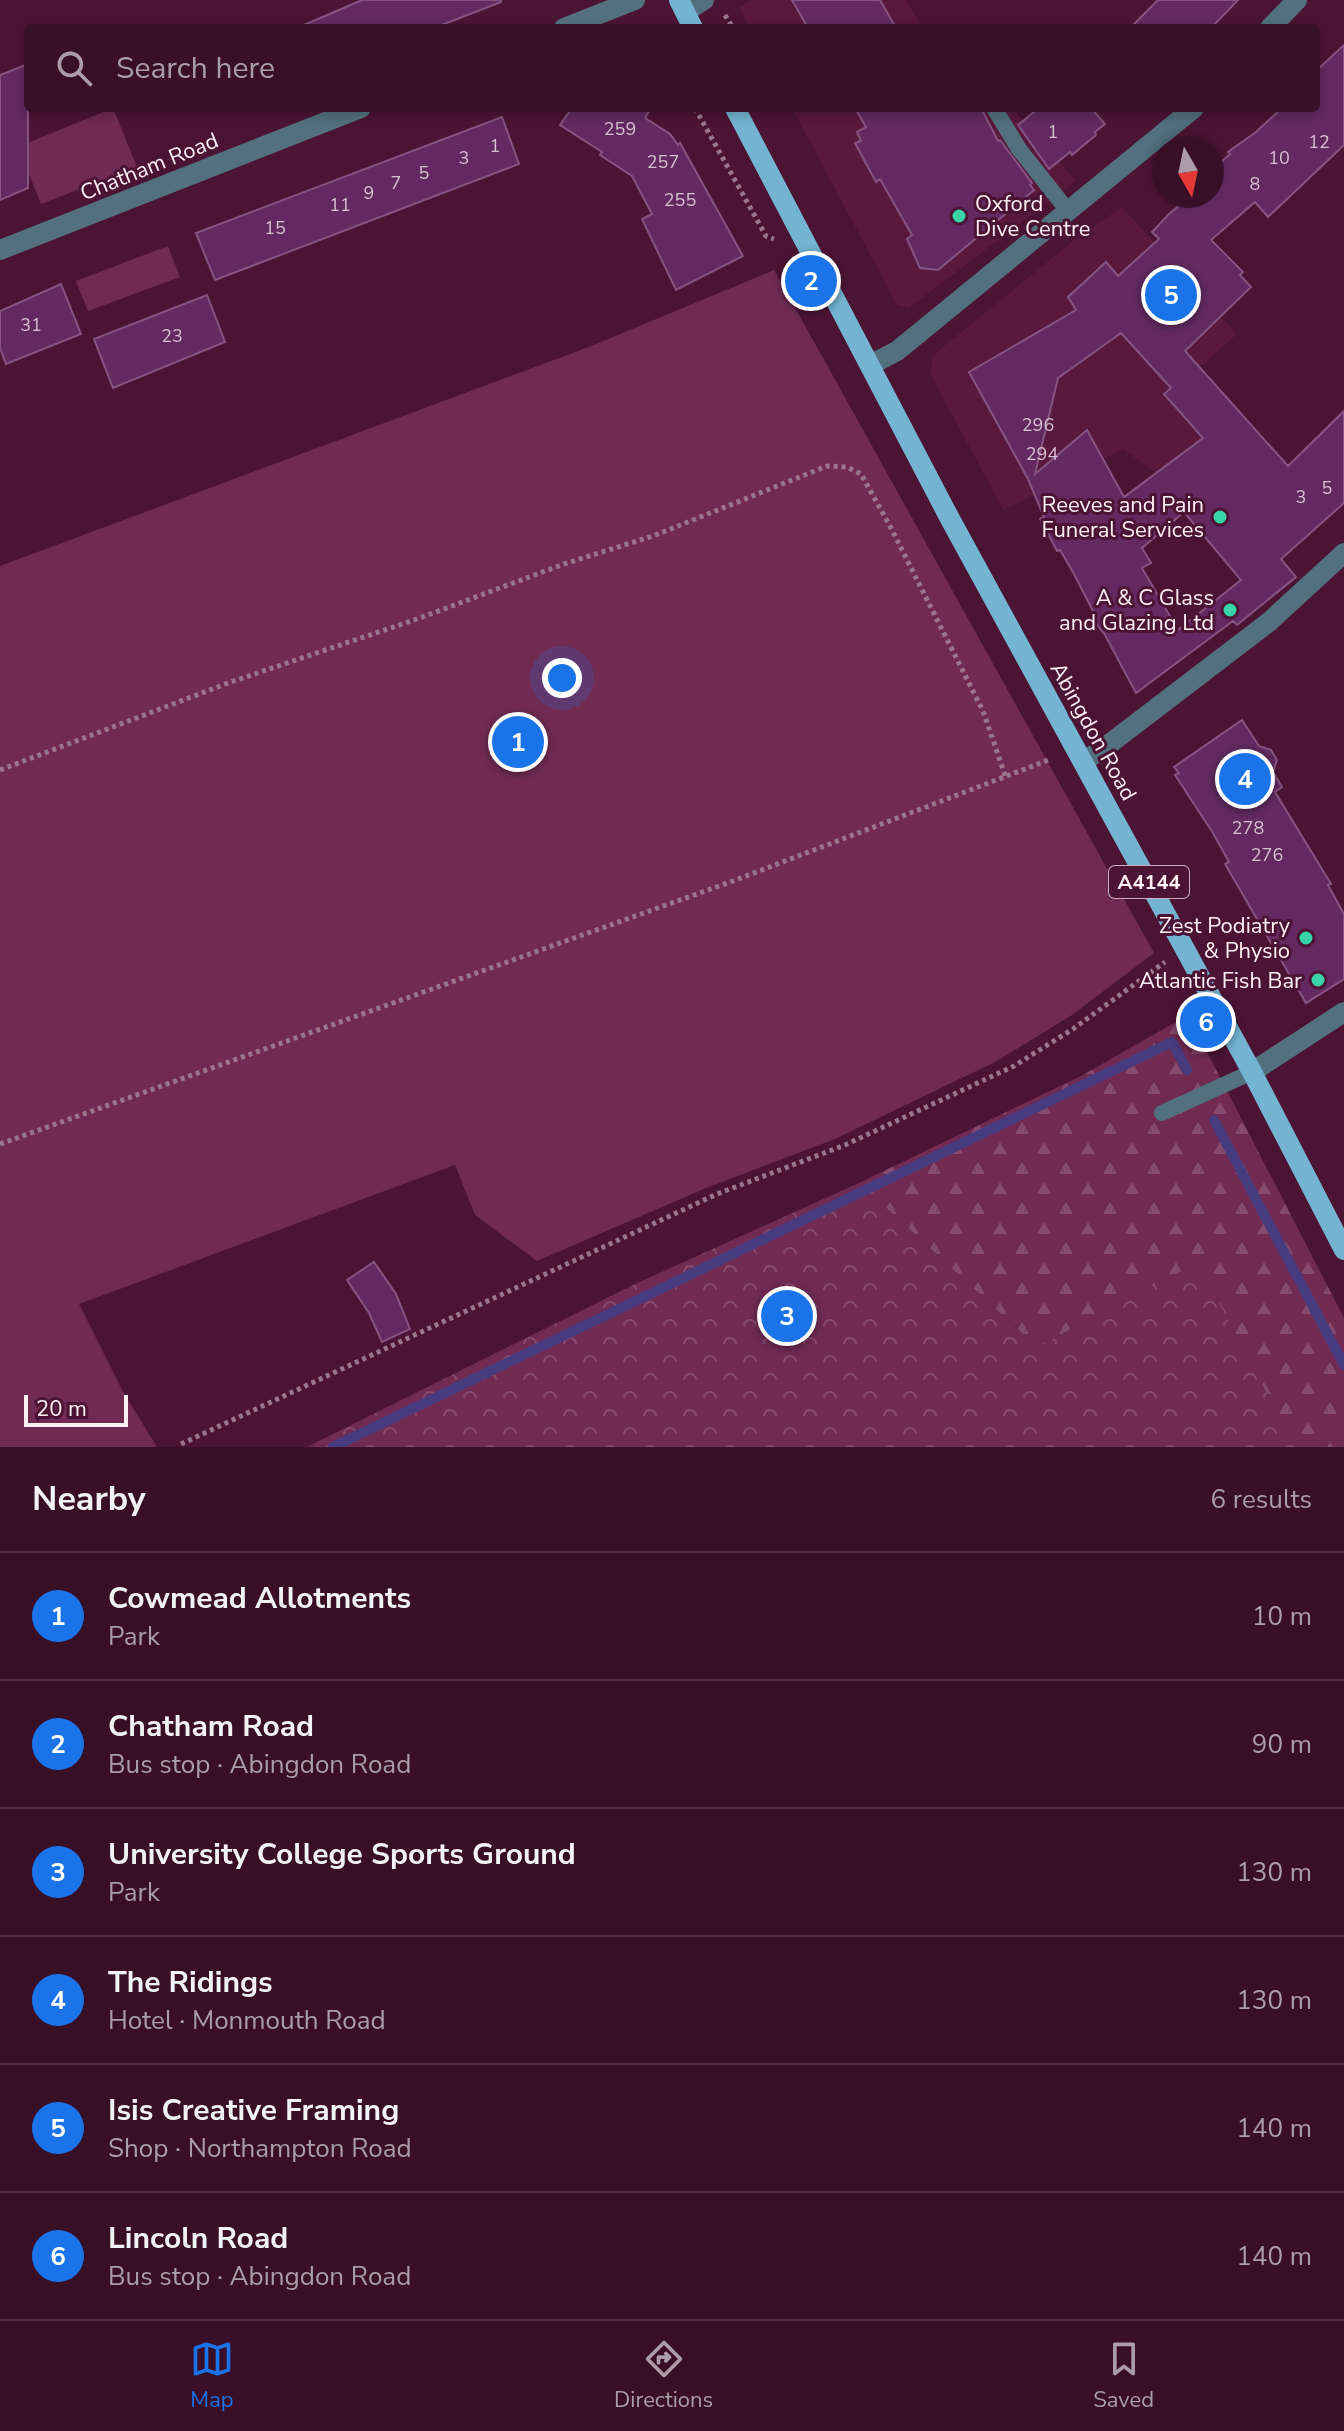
<!DOCTYPE html>
<meta charset="utf-8">
<style>
body{margin:0;font-family:"Nunito Sans",sans-serif;background:#3f182f;color:#f1f3f6}
.compass{position:absolute;left:1152px;top:136px;width:72px;height:72px;border-radius:50%;background:#380f27;box-shadow:0 4px 12px #0003;rotate:171deg}
.scale{position:absolute;left:24px;bottom:20px;width:104px;box-sizing:border-box;padding-left:8px;border:4px solid #feeff5;border-top:0;font-size:22px;line-height:28px;white-space:nowrap;color:#feeff5;-webkit-text-stroke:6px #4b1434;paint-order:stroke}
.you{position:absolute;left:562px;top:678px;width:28px;height:28px;margin:-20px;border:6px solid #fff;border-radius:50%;background:#1a73e8;box-shadow:0 0 0 12px #1a73e833}
.badge{display:grid;place-items:center;width:52px;height:52px;border-radius:50%;background:#1a73e8;color:#fff;font-size:26px;font-weight:700}
.pin{position:absolute;translate:-50% -50%;border:4px solid #fff;box-shadow:0 2px 8px #0006}
.list{margin:0;padding:0;list-style:none}
h2{display:flex;justify-content:space-between;align-items:center;height:104px;margin:0;padding:0 32px;font-size:34px}
h2 small{font-size:26px;font-weight:400;color:#ab9ca7}
.list li{display:grid;grid-template-columns:52px 1fr auto;gap:24px;align-items:center;box-sizing:border-box;height:128px;padding:0 32px;border-top:2px solid #522f44}
.list b{display:block;font-size:30px;white-space:nowrap}
.list p{margin:0;font-size:26px;white-space:nowrap;color:#ab9ca7}
.list em{font-size:26px;font-style:normal;color:#ab9ca7}
.icon{flex:none;width:44px;height:44px;fill:none;stroke:currentColor;stroke-width:2;stroke-linecap:round;stroke-linejoin:round}
.map{position:relative;flex:none;width:1344px;height:1447px;overflow:hidden}
.search{position:absolute;background:#380f27;box-shadow:0 4px 12px #0003;left:24px;right:24px;top:24px;height:88px;display:flex;align-items:center;gap:20px;box-sizing:border-box;padding:0 28px;border-radius:8px;color:#ab9ca7;font-size:30px}
.sheet{height:872px;background:#380f27}
nav{display:flex;justify-content:space-around;align-items:center;box-sizing:border-box;height:112px;border-top:2px solid #522f44;background:#380f27;font-size:22px;color:#ab9ca7}
nav a{display:grid;justify-items:center;gap:4px}
nav .on{color:#1a73e8}
.map>svg:first-child{display:block}
.built{fill:#58193d}
.green{fill:#712b53}
.forest{fill:url(#forest-firs)}
.park{fill:url(#park-crowns)}
.lines{fill:none;stroke-linecap:round;stroke-linejoin:round}
.stream{stroke:#473b80;stroke-width:10}
.building{fill:#622a61;stroke:#855482;stroke-width:2;fill-rule:evenodd}
.path{stroke:#9b768a;stroke-width:5;stroke-dasharray:4 4;stroke-linecap:butt}
.service{stroke:#52707e;stroke-width:16}
.minor{stroke:#52707e;stroke-width:20}
.primary{stroke:#74b4d1;stroke-width:20}
.poi-dot{fill:#37d4a6;stroke:#4b1434;stroke-width:3}
.labels{text-anchor:middle;stroke-width:6;stroke-linejoin:round;paint-order:stroke}
.number-label{font-size:18px;fill:#d7bed0}
.shield{fill:#4b1434;stroke:#c8adbb;stroke-width:2}
.shield-label{font-size:20px;font-weight:bold;fill:#feeff5}
.street-label{font-size:22px;fill:#feeff5;stroke:#4b1434}
.poi-label{font-size:22px;fill:#feeff5;stroke:#4b1434;text-anchor:end}
</style>
<div class="map">
<svg width="1344" height="1447" viewBox="0 0 1344 1447">
<defs>
<pattern id="forest-firs" width="22" height="20" patternUnits="userSpaceOnUse" patternTransform="scale(2)"><rect width="22" height="20" fill="#712b53"/><path d="M5 1l3.5 6h-7zM16 11l3.5 6h-7z" fill="#864a6c"/></pattern>
<pattern id="park-crowns" width="20" height="18" patternUnits="userSpaceOnUse" patternTransform="scale(2)"><rect width="20" height="18" fill="#712b53"/><path d="M2 6a3 3 0 1 1 6 0M12 15a3 3 0 1 1 6 0" fill="none" stroke="#864a6c"/></pattern>
</defs>
<rect width="100%" height="100%" fill="#4b1434"/>
<path class="built" d="M752 0H906L922 28H750L740 7Z
M792 108H1012L1076 181 909 308 897 305Z
M1122 207 1237 334 1199 368 1255 430 1184 485 1156 473 1123 449 1003 510 931 375 932 356 1078 237Z"/>
<path class="green" d="M113 108 137 167 41 204 18 147Z
M168 246 180 277 88 311 76 281Z
M774 270 1154 953 1072 1015 995 1062 835 1139 706 1188 537 1261 475 1215 455 1165 79 1304 122 1390 157 1447H0V566L589 347Z"/>
<path class="forest" d="M1188 1015 1344 1318V1447H1295L1198 1263 1037 1347 859 1183 1081 1076Z"/>
<path class="park" d="M859 1183 1037 1347 1198 1263 1295 1447H307L635 1284Z"/>
<g class="lines">
<path class="stream" d="M1214 1120 1344 1365
M333 1447 1172 1042 1187 1070"/>
</g>
<path class="building" d="M362 0H501V2L434 28H297Z
M792 0H880L896 28H808Z
M1158 0H1238L1211 28H1130Z
M1344 45V145L1268 217 1255 202 1211 240 1243 272 1240 275 1251 287 1185 351 1288 466 1344 411V503L1281 559 1296 577 1237 625 1233 621 1136 693 1105 635 1091 617 1095 615 1074 574 1060 550 1057 551 1040 519 1044 517 1028 479 969 372 1076 310 1068 297 1106 262 1118 276 1159 239 1152 232 1169 214 1191 196H1212V170L1230 154 1228 152 1256 132 1282 108H1316V71ZM1121 333 1171 388 1164 394 1203 438 1124 497 1087 430 1035 474 1058 378ZM1184 512 1241 580 1178 630 1142 568 1151 563 1142 548Z
M28 64V188L0 200V75Z
M572 108H651L645 118 670 134 678 145 680 143 743 256 676 290 642 219 652 214 632 176 600 155 602 152 560 125Z
M855 108H981L998 141 1000 140 1032 183 1030 185 1034 190 938 270 920 268 907 239 912 235 880 179 876 182 855 143 861 141 857 132 866 127Z
M1039 108H1091L1105 124 1095 132 1096 135 1072 155 1070 152 1049 169 1018 125Z
M502 117 519 164 215 280 196 233Z
M61 284 81 334 6 364 0 348V311Z
M207 295 225 342 113 388 94 339Z
M1242 720 1259 746 1271 750 1277 760 1273 772 1282 787 1275 792 1331 884 1328 885 1344 914V979L1306 1003 1225 864 1229 862 1213 833 1175 775 1179 773 1174 767Z
M374 1262 396 1294 410 1329 382 1342 369 1313 347 1280Z"/>
<g class="lines">
<path class="path" d="M725 15 733 28
M695 108 766 236 774 239
M0 770 228 683 417 619 564 564 653 536 827 466 847 467 861 474 892 530 983 711 1006 778
M0 1144 733 881 1051 759
M181 1444 717 1194 845 1145 1014 1066 1073 1029 1165 962"/>
<path class="service" d="M994 108 1019 149 1068 211
M1162 1113 1252 1072"/>
<path class="minor" d="M685 12 704 0
M564 28 635 0
M1270 28 1297 0
M0 250 361 108
M870 365 897 351 1194 108
M1084 761 1108 745 1269 622 1344 553
M1252 1072 1344 1012"/>
<path class="primary" d="M679 0 693 28
M735 108 949 517 1252 1072 1344 1250"/>
</g>
<g class="poi-dot">
<circle cx="959" cy="216" r="8"/>
<circle cx="1220" cy="517" r="8"/>
<circle cx="1230" cy="610" r="8"/>
<circle cx="1306" cy="938" r="8"/>
<circle cx="1318" cy="980" r="8"/>
</g>
<g class="labels">
<g class="number-label">
<text x="620" y="135">259</text>
<text x="1053" y="138">1</text>
<text x="1319" y="148">12</text>
<text x="495" y="152">1</text>
<text x="464" y="164">3</text>
<text x="1279" y="164">10</text>
<text x="663" y="168">257</text>
<text x="424" y="179">5</text>
<text x="396" y="189">7</text>
<text x="1255" y="190">8</text>
<text x="369" y="199">9</text>
<text x="680" y="206">255</text>
<text x="340" y="211">11</text>
<text x="275" y="234">15</text>
<text x="31" y="331">31</text>
<text x="172" y="342">23</text>
<text x="1038" y="431">296</text>
<text x="1042" y="460">294</text>
<text x="1327" y="494">5</text>
<text x="1301" y="503">3</text>
<text x="1248" y="834">278</text>
<text x="1267" y="861">276</text>
</g>
<rect class="shield" x="1109" y="866" width="80" height="32" rx="6"/>
<g class="shield-label">
<text x="1149" y="889">A4144</text>
</g>
<g class="street-label">
<text transform="translate(149 166) rotate(-22)" y="8">Chatham Road</text>
<text transform="translate(1094 731) rotate(61)" y="8">Abingdon Road</text>
</g>
<g class="poi-label">
<text x="975" y="211" text-anchor="start">Oxford<tspan x="975" dy="25">Dive Centre</tspan></text>
<text x="1204" y="512">Reeves and Pain<tspan x="1204" dy="25">Funeral Services</tspan></text>
<text x="1214" y="605">A &amp; C Glass<tspan x="1214" dy="25">and Glazing Ltd</tspan></text>
<text x="1290" y="933">Zest Podiatry<tspan x="1290" dy="25">&amp; Physio</tspan></text>
<text x="1302" y="988">Atlantic Fish Bar</text>
</g>
</g>
</svg>
<svg class="compass" viewBox="-18 -18 36 36"><path d="M0-13l5 13h-10z" fill="#e53935"/><path d="M0 13l5-13h-10z" fill="#ab9ca7"/></svg>
<div class="scale">20 m</div>
<div class="you"></div>
<div class="pin badge" style="left:518px;top:742px">1</div>
<div class="pin badge" style="left:811px;top:281px">2</div>
<div class="pin badge" style="left:787px;top:1316px">3</div>
<div class="pin badge" style="left:1245px;top:779px">4</div>
<div class="pin badge" style="left:1171px;top:295px">5</div>
<div class="pin badge" style="left:1206px;top:1022px">6</div>
<div class="search"><svg class="icon" aria-label="search" viewBox="0 0 24 24"><circle cx="10" cy="10" r="6"/><path d="M15 15l6 6"/></svg>Search here</div>
</div>
<section class="sheet">
<h2>Nearby<small>6 results</small></h2>
<ul class="list">
<li><span class="badge">1</span><div><b>Cowmead Allotments</b><p>Park</p></div><em>10 m</em></li>
<li><span class="badge">2</span><div><b>Chatham Road</b><p>Bus stop · Abingdon Road</p></div><em>90 m</em></li>
<li><span class="badge">3</span><div><b>University College Sports Ground</b><p>Park</p></div><em>130 m</em></li>
<li><span class="badge">4</span><div><b>The Ridings</b><p>Hotel · Monmouth Road</p></div><em>130 m</em></li>
<li><span class="badge">5</span><div><b>Isis Creative Framing</b><p>Shop · Northampton Road</p></div><em>140 m</em></li>
<li><span class="badge">6</span><div><b>Lincoln Road</b><p>Bus stop · Abingdon Road</p></div><em>140 m</em></li>
</ul>
</section>
<nav>
<a class="on"><svg class="icon" aria-label="map" viewBox="0 0 24 24"><path d="M3 6l6-2 6 2 6-2v14l-6 2-6-2-6 2zM9 4v14M15 6v14"/></svg>Map</a>
<a><svg class="icon" aria-label="directions" viewBox="0 0 24 24"><path d="M12 3l9 9-9 9-9-9zM9 14v-3h6M13 9l2 2-2 2"/></svg>Directions</a>
<a><svg class="icon" aria-label="saved" viewBox="0 0 24 24"><path d="M7 4h10v16l-5-4-5 4z"/></svg>Saved</a>
</nav>
